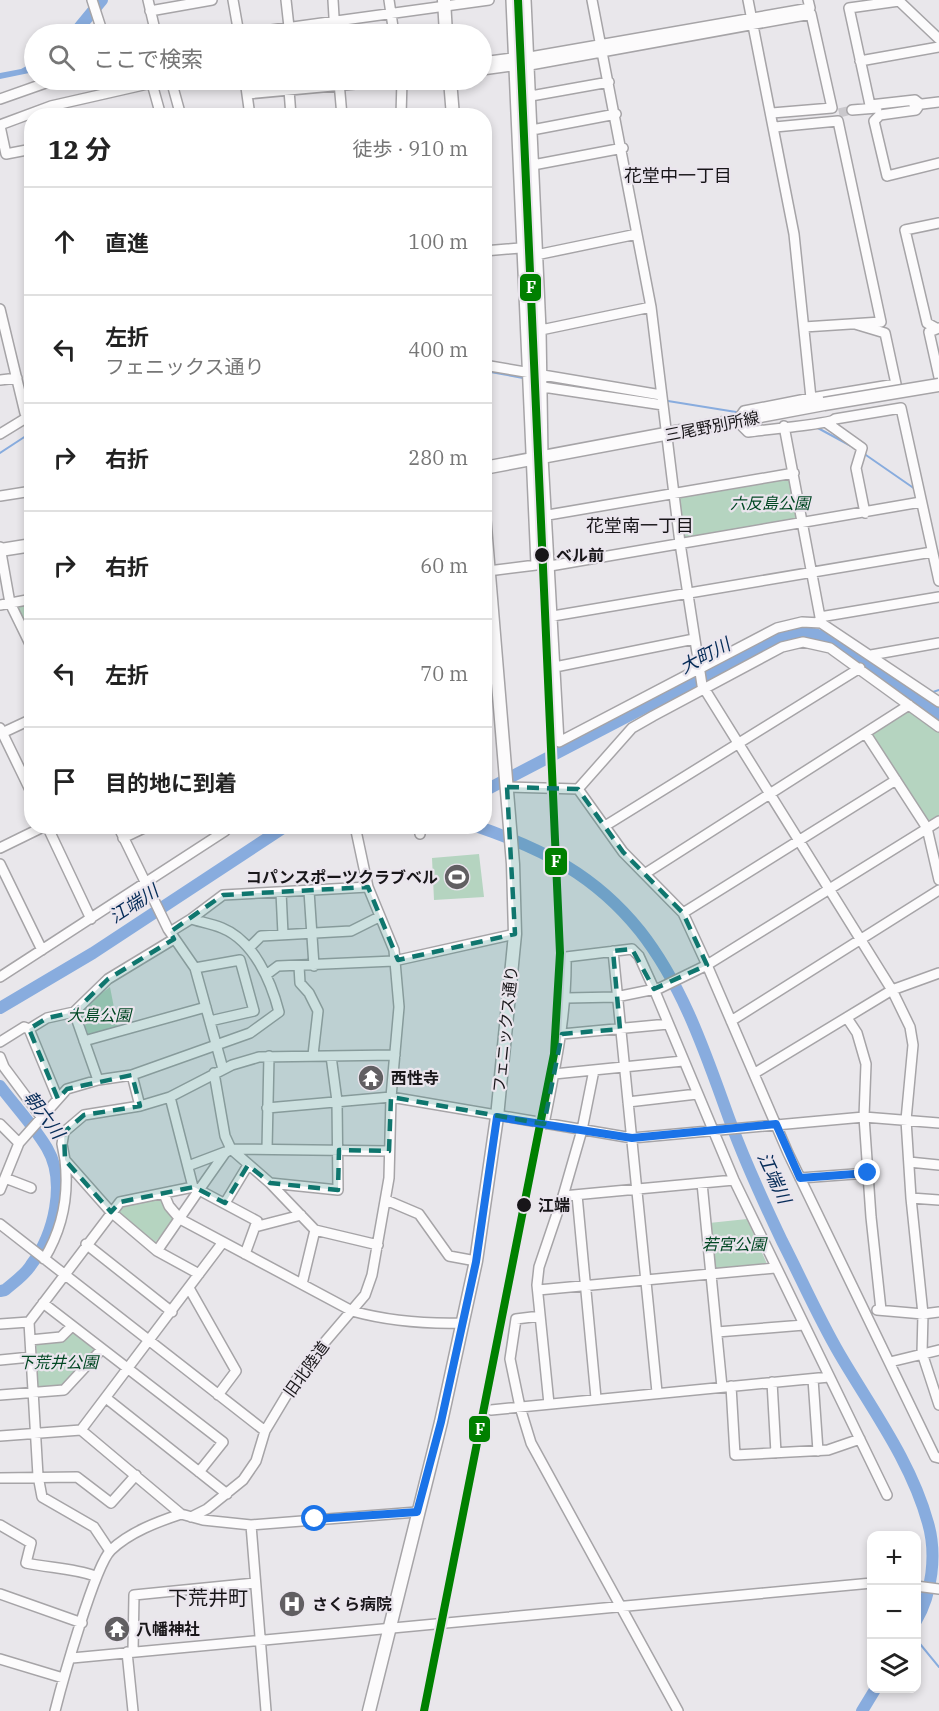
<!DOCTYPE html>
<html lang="ja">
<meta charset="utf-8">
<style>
body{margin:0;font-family:"IBM Plex Serif","Noto Sans JP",serif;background:#f2f2f2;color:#222}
.controls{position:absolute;right:18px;bottom:18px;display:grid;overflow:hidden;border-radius:12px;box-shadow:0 3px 9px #0003}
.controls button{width:54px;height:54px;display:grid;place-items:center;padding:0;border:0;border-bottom:2px solid #e0e0e0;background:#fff;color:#222;font:30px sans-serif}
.stop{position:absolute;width:18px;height:18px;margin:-14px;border:4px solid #1a73e8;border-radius:50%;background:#fff}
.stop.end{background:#1a73e8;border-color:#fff;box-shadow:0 2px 6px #0008}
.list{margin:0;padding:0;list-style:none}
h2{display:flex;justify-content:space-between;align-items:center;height:78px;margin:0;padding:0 24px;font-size:26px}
h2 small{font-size:20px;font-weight:400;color:#767676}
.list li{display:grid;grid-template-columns:39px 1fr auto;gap:18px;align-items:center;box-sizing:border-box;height:108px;padding:0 24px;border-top:2px solid #e0e0e0}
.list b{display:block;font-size:22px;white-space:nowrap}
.list p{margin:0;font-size:20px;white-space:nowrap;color:#767676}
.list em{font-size:20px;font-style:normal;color:#767676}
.icon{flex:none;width:33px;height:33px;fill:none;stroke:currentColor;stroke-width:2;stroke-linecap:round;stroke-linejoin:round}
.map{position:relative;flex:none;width:939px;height:1711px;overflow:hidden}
.search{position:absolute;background:#fff;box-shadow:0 3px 9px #0003;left:24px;top:24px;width:468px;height:66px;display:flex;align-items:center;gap:15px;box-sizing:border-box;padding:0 21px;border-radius:33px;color:#767676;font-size:22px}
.panel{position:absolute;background:#fff;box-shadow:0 3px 9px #0003;left:24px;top:108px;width:468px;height:726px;border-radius:24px}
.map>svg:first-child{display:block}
.green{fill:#b5d4c0}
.water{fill:#88acde}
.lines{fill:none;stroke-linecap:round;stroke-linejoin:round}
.stream{stroke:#88acde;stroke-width:2}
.river{stroke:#88acde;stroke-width:12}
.minor-tunnel{stroke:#cac8cc;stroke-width:9;stroke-dasharray:9 4.5;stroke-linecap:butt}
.minor-casing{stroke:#a6a4a7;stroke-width:12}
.major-casing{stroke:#a6a4a7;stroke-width:15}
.minor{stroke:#fcfbfc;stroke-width:9}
.major{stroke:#fcfbfc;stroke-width:12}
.major-bridge-casing{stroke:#a6a4a7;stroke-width:15;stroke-linecap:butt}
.major-bridge{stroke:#fcfbfc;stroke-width:12}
.rail-1-casing{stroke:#eae5ed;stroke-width:12}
.rail-1{stroke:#008000;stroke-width:8}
.route{stroke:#1a73e8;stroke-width:8}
.marked{fill:#0f766e;fill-opacity:0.2;stroke:#0f766e;stroke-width:4.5;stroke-dasharray:12 8;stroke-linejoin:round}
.stop-dot{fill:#181619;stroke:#eae5ed;stroke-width:2}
.labels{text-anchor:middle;stroke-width:4.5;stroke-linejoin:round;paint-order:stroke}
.street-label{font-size:16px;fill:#181619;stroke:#eae5ed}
.park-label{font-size:16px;font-style:italic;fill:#024824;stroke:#eae5ed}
.stop-label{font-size:16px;font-weight:bold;fill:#181619;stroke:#eae5ed;text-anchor:start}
.poi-label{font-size:16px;font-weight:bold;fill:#181619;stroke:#eae5ed;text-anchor:start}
.neighbourhood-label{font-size:18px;fill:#181619;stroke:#eae5ed}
.water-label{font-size:18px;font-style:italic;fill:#062c58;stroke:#eae5ed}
.quarter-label{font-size:20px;fill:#181619;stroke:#eae5ed}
.line-badge{stroke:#eae5ed;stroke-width:2}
.badge-label{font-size:16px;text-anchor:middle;font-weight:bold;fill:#fff}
</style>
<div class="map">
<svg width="939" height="1711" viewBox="0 0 939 1711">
<rect width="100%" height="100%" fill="#e9e7eb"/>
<path class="green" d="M791 476 799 521 683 539 677 495Z
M31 602V639L16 606Z
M909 705 939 727V815L926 823 869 735Z
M479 854 484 897 434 900 432 858Z
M110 987 118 1028 89 1036 78 1010Z
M159 1197 173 1220 154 1244 118 1211 126 1205Z
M747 1219 767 1264 714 1270 709 1223Z
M72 1332 98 1351 68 1385 38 1390 36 1340Z"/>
<path class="water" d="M34 62V72L0 79V73L21 69Z"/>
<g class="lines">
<path class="stream" d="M485 371 523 378
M546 382 656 399
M668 401 736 412
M816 427 851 446
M0 453 32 432
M863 453 915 489
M930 693 939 690
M923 703 927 697
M916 1639 939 1667"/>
<path class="river" d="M74 34 102 0
M484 791 772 641C786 636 799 631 813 634 846 640 908 694 939 714
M476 826C543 849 595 875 640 931 684 987 706 1055 730 1121 745 1162 763 1201 782 1241 801 1278 818 1317 839 1353 871 1408 911 1461 928 1523 937 1554 932 1594 916 1621
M0 1008 93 953 286 826
M0 1086C15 1106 34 1126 47 1148 67 1182 54 1235 31 1265 25 1275 13 1283 5 1290L0 1291
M862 1711 876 1688"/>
<path class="minor-tunnel" d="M839 113 852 110"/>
<g class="minor-casing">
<path id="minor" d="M92 0 103 34
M148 0 156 34
M233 0 239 34
M286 0 289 27
M333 0 335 34
M389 0 394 34
M526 0 541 330 543 457 559 742 777 628 802 622 821 623 820 617
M592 0 651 307 680 543 702 685 892 990 910 1027 913 1045 906 1120 911 1198 923 1314 922 1353 939 1405
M748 0 794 234 811 398 744 411 737 421 748 432C762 430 830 424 835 419L901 408 939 581
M150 11 212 0
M242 34 489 0
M939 39 899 1 849 8 870 105 915 100 920 104 916 110 880 115 874 121 887 176 939 163
M530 57 810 8 808 0
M860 61 939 47
M482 62 512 58
M530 65 811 14 832 108 772 113
M482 70 512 66
M151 80 161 116
M171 80 179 109
M245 80 250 116
M339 82 342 116
M289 90 291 116
M247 94 398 80
M531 96 609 82
M0 99 54 80
M914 105 939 102
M852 110 877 108
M401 116 402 80
M0 125 51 106 152 83
M0 126 6 154 32 149
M775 127 838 121 881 322 804 327
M532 130 616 114
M533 165 623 148
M484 251 520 248
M536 255 637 234
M0 309 25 413 28 417
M936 328 927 323 905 230 939 223
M939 328 929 332 939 377
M541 330 651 307
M484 365 661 395
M0 380 17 378
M543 387 663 405
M811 398 896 384 885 333 855 324
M827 423 862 448 856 468 865 513
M784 426 820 617 939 597
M0 434 31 415
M0 496 32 491
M548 515 794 473
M0 547 10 603 32 648
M550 566 921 502
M488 571 536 565 511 0
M0 605 32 599
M553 616 932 552
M821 623 939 702
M871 655 939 643
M555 667 694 639
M939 727 830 648 803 642 782 647 653 716 632 728 578 789 623 852 683 913 707 965 939 821
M0 728 32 794
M0 734 32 719
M866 734 927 828 939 880
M507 787 578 789
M47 826 91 919
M118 826 168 929 195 968 223 1069
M419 826 420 834
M605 826 860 668
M123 838 148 826
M0 848 45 826
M0 864 42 950
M646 873 909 705
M309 891 314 966
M281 892 283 934
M683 913 896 780
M191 919 223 895 368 887
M249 948 261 936 351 931 379 917
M613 951 657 1392
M299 966 300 983 309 993 318 1011 313 1055
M195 968 240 960 254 1011 210 1021
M266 975 278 966 394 961 515 934
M0 977 225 831 224 826
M567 998 616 997 660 988 707 965 788 1153 935 1457 939 1458
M74 1012 98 1080
M847 1018 857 1033 866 1064 864 1117 871 1217 881 1310
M731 1021 939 890
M562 1034 668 1024
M84 1041 206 1007
M0 1042 24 1027 29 1029
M0 1057 4 1067 42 1118
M214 1073 225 1136 231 1149 270 1183 315 1230 302 1284
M755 1073 892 990 939 973
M554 1074 683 1061
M132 1075 140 1106
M170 1097 193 1187
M58 1099 29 1029 47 1018 74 1012 108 979 174 939
M628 1102 697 1094
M267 1108 391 1097 632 1138 864 1117 939 1123
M0 1124 19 1143
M544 1124C555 1068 567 1014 566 957L632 949 639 956 654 989 734 1180 887 1495
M267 1149 269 1056
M909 1162 939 1165
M188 1166 225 1152
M5 1178 31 1188
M800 1178 868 1173
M270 1183 338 1190 337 1101 331 1056
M702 1183 722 1387
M0 1190 19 1143 67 1089 98 1080 132 1075 250 1033 279 1012C271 981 254 941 222 928 212 924 201 922 191 919L170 932
M164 1194 169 1206 180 1219 352 1311C388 1321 426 1324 463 1323
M577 1195 596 1398
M563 1196 582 1130 594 1070
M911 1198 939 1200
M386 1200 419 1214 449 1256 476 1261
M225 1203 248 1165
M0 1224 265 1431
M255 1227 301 1215
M315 1230 378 1245
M86 1244 172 1312
M157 1251 199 1190 257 1221 245 1254
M44 1259C63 1228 69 1195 65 1160
M199 1274 157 1251 111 1212 65 1160 62 1144 64 1132 84 1115 140 1106 170 1097 232 1065 259 1057 395 1055
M189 1288 236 1371 218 1395
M538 1290 775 1268
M43 1303 223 1442 199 1472
M877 1310 923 1314 939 1312
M540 1316 516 1319 510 1359 520 1407 531 1443 678 1711
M0 1324 29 1322
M717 1332 804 1325
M30 1340 61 1337 72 1326
M0 1360 31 1357
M890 1362 939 1350
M813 1379 818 1451
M772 1382 776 1453
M731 1386 735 1455 828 1450 860 1439
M0 1395 64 1390 102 1349
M106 1398 227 1494
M549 1404 537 1285 539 1267 563 1196 734 1180
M491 1410 829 1377
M81 1430 223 1242
M0 1436 81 1430 181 1514 203 1520 251 1525 417 1512
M0 1478 77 1477 111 1503 136 1475
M191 1517 207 1509 243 1480 256 1461 265 1431 292 1386 318 1350 365 1295 372 1275 389 1178 391 1097 399 1007 394 950 368 887 355 826
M0 1525 31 1543 26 1563C49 1568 73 1568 95 1576
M251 1525 266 1711
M110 1551 94 1527 42 1497 38 1476 29 1322 120 1202 193 1187 199 1190 225 1153 231 1149 389 1151
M916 1586 939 1589
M0 1594 82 1623
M133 1651 134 1595 255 1583
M127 1652 133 1711
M72 1658 872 1583
M0 1659 63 1678
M55 1711C62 1683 95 1565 111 1550 130 1532 157 1522 181 1514"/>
</g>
<g class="major-casing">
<path id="major" d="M444 0 446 34
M450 80 453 116
M484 468 824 404
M0 550 32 545
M369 1711 441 1422 476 1261 497 1117 515 934 513 864 484 514"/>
</g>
<use href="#minor" class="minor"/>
<use href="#major" class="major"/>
<g class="major-bridge-casing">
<path id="major-bridge" d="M824 404 939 385"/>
</g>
<use href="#major-bridge" class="major-bridge"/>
<g class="rail-1-casing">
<path id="rail-1" d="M424 1711 554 1054 560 953 518 0"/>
</g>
<use href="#rail-1" class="rail-1"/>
</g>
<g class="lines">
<path class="route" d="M315 1519 417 1512 441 1422 476 1262 497 1117 632 1138 776 1124 800 1178 868 1173"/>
</g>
<path class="marked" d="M507 787 578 789 623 852 683 913 707 965 654 989 632 949 613 951 620 1029 562 1034 544 1124 391 1097 389 1151 339 1150 338 1190 270 1183 248 1165 225 1203 194 1187 120 1202 111 1212 65 1160 64 1132 84 1115 140 1106 132 1075 67 1089 58 1099 29 1029 47 1018 74 1012 108 979 174 939 170 932 223 895 368 887 398 960 515 934Z"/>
<defs>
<g id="stadium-disc" transform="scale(1.35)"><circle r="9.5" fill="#615f62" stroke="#eae5ed"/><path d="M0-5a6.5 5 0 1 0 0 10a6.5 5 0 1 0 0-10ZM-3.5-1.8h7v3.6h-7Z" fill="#fff"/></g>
<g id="temple-disc" transform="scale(1.35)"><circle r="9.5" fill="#615f62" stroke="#eae5ed"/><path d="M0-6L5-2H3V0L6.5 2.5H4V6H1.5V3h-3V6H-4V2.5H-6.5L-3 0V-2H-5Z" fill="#fff"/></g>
<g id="hospital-disc" transform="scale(1.35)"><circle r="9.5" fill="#615f62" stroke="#eae5ed"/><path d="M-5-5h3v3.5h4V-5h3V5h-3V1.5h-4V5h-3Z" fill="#fff"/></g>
</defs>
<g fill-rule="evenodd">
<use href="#stadium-disc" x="457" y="877"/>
<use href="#temple-disc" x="371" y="1078"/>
<use href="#hospital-disc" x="292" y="1604"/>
<use href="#temple-disc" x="117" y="1629"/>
</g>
<g class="stop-dot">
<circle cx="542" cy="555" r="8"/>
<circle cx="524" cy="1205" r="8"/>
</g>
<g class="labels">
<g class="street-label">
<text transform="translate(712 426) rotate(-11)" y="6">三尾野別所線</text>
<text transform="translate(505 1029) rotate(-84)" y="6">フェニックス通り</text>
<text transform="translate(306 1369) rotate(-54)" y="6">旧北陸道</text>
</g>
<g class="park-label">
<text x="770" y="509">六反島公園</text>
<text x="99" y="1021">大島公園</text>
<text x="734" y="1250">若宮公園</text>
<text x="58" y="1368">下荒井公園</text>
</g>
<g class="stop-label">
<text x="556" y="561">ベル前</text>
<text x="538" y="1211">江端</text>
</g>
<g class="poi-label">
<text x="438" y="883" text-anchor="end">コパンスポーツクラブベル</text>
<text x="391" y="1084">西性寺</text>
<text x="312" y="1610">さくら病院</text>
<text x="136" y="1635">八幡神社</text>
</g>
<g class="neighbourhood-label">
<text x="678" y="182">花堂中一丁目</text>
<text x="640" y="532">花堂南一丁目</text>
</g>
<g class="water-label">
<text transform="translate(705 656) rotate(-28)" y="6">大町川</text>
<text transform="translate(134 904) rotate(-33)" y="6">江端川</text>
<text transform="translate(44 1115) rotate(54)" y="6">朝六川</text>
<text transform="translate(774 1178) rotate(65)" y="6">江端川</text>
</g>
<g class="quarter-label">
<text x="208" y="1605">下荒井町</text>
</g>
</g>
<g class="line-badge">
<rect x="519" y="273" width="23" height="29" rx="6" fill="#008000"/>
<rect x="544" y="847" width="24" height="29" rx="6" fill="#008000"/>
<rect x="468" y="1415" width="23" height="28" rx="6" fill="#008000"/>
</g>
<g class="badge-label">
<text x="531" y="293">F</text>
<text x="556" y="867">F</text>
<text x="480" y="1435">F</text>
</g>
</svg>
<div class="controls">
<button>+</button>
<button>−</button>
<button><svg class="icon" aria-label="layers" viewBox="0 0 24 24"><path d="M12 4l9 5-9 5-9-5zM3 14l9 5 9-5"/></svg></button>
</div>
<div class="stop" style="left:315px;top:1519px"></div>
<div class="stop end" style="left:868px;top:1173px"></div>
<div class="search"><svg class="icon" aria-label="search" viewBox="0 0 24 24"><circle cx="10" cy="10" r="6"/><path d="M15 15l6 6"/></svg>ここで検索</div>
<section class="panel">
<h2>12 分<small>徒歩 · 910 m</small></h2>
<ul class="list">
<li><svg class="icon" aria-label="ahead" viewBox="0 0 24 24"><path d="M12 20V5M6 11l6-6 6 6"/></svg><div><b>直進</b></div><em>100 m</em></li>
<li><svg class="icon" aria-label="left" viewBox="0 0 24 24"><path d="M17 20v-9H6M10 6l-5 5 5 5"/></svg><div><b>左折</b><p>フェニックス通り</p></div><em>400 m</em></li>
<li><svg class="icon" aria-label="right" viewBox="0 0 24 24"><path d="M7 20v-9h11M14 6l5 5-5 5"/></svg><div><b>右折</b></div><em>280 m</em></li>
<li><svg class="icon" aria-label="right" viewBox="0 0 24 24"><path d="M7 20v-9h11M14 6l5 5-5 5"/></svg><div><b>右折</b></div><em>60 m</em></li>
<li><svg class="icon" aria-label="left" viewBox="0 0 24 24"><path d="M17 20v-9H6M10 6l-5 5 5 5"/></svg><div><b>左折</b></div><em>70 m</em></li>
<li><svg class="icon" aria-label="arrive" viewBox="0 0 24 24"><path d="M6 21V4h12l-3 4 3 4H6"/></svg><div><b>目的地に到着</b></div></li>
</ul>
</section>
</div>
